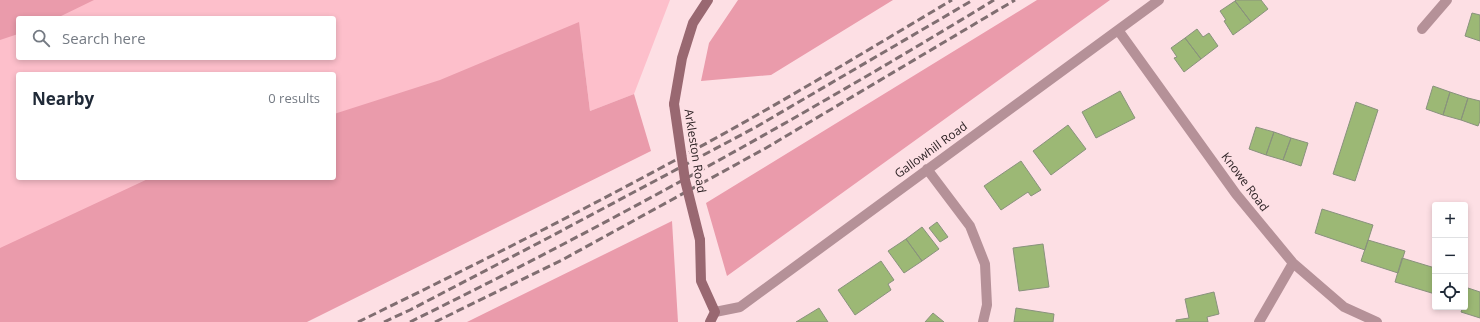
<!DOCTYPE html>
<meta charset="utf-8">
<style>
body{margin:0;font-family:"Open Sans",sans-serif;background:#f2f2f3;color:#1f2937}
.controls{position:absolute;right:12px;bottom:12px;display:grid;overflow:hidden;border-radius:4px;box-shadow:0 2px 6px #0003}
.controls button{width:36px;height:36px;display:grid;place-items:center;padding:0;border:0;border-bottom:1px solid #e0e1e3;background:#fff;color:#1f2937;font:20px sans-serif}
.list{margin:0;padding:0;list-style:none}
h2{display:flex;justify-content:space-between;align-items:center;height:52px;margin:0;padding:0 16px;font-size:17px}
h2 small{font-size:13px;font-weight:400;color:#747a83}
.icon{flex:none;width:22px;height:22px;fill:none;stroke:currentColor;stroke-width:2;stroke-linecap:round;stroke-linejoin:round}
.map{position:relative;flex:none;width:1480px;height:322px;overflow:hidden}
.search{position:absolute;background:#fff;box-shadow:0 2px 6px #0003;left:16px;top:16px;width:320px;height:44px;display:flex;align-items:center;gap:10px;box-sizing:border-box;padding:0 14px;border-radius:4px;color:#747a83;font-size:15px}
.panel{position:absolute;background:#fff;box-shadow:0 2px 6px #0003;left:16px;top:72px;width:320px;height:108px;border-radius:4px}
.map>svg:first-child{display:block}
.green{fill:#fdbfcb;fill-rule:evenodd}
.forest{fill:#ea9bab}
.building{fill:#9cb875;stroke:#89927d}
.lines{fill:none;stroke-linecap:round;stroke-linejoin:round}
.street{stroke:#b59198;stroke-width:10}
.secondary{stroke:#996871;stroke-width:10}
.rail{stroke:#806e71;stroke-width:3;stroke-dasharray:8 4;stroke-linecap:butt}
.secondary-bridge{stroke:#996871;stroke-width:10}
.labels{text-anchor:middle;stroke-width:4;stroke-linejoin:round;paint-order:stroke}
.street-label{font-size:12px;fill:#281e20;stroke:#fddfe4}
</style>
<div class="map">
<svg width="1480" height="322" viewBox="0 0 1480 322">
<rect width="100%" height="100%" fill="#fddfe4"/>
<path class="green" d="M0 0H670L634 94 590 111 582 46 334 148V74H18V178H262L0 321ZM18 18H334V58H18Z"/>
<path class="forest" d="M0 0H94L57 18H18V34L0 40Z
M738 0H893L771 75 701 81 709 43Z
M1037 0H1110L727 276 706 203Z
M579 22 590 111 634 94 651 151 307 322H0V248L150 178H334V114L440 80Z
M672 221 678 322H467Z"/>
<path class="building" d="M1236 0H1261L1268 9 1251 22 1235 1Z
M1235 1 1251 22 1233 35 1224 21 1226 20 1220 11Z
M1472 13 1480 15V41L1465 36Z
M1197 29 1203 37 1209 33 1218 46 1201 59 1185 38Z
M1185 38 1201 59 1184 72 1174 58 1177 57 1171 48Z
M1433 86 1450 92 1443 115 1426 109Z
M1120 91 1135 118 1096 138 1082 112Z
M1450 92 1468 98 1461 120 1443 115Z
M1468 98 1480 101V121L1478 126 1461 120Z
M1356 102 1378 110 1355 181 1333 174Z
M1068 125 1086 149 1051 175 1033 151Z
M1256 127 1274 132 1266 155 1249 149Z
M1274 132 1291 138 1283 160 1266 155Z
M1291 138 1308 143 1301 166 1283 160Z
M1021 161 1041 190 1031 196 1028 192 1001 210 984 186Z
M1322 209 1373 225 1365 250 1315 233Z
M937 222 948 237 940 242 929 228Z
M922 227 939 249 922 261 906 239Z
M906 239 922 261 904 273 888 251Z
M1368 240 1405 251 1398 273 1361 261Z
M1043 244 1049 287 1019 291 1013 248Z
M1402 258 1435 268V294L1395 282Z
M881 261 894 280 888 284 891 290 855 315 838 290Z
M1468 288 1480 292V318L1461 312 1463 307H1465V299Z
M1214 292 1219 314 1207 317 1208 322H1176V320L1189 318 1185 299Z
M819 308 828 322H796Z
M1016 308 1054 314 1053 322H1014Z
M933 313 944 322H925Z"/>
<g class="lines">
<path class="street" d="M1422 29 1447 0
M1118 30 1236 194 1293 263 1344 307 1377 322
M927 169 970 226 985 264 987 305 983 322
M715 312 740 307 1159 0
M1259 322 1293 263"/>
<path class="secondary" d="M674 104 682 58 693 23 708 0
M700 240 701 281 715 312 710 322"/>
<path class="rail" d="M358 322C471 267 584 210 694 150 781 103 866 51 952 0
M384 322 410 310 546 239 756 127 973 0
M410 322C609 224 804 116 994 0
M435 322 562 260 766 148 1015 0"/>
<path class="secondary-bridge" d="M674 104 685 180 700 240"/>
</g>
<g class="labels">
<g class="street-label">
<text transform="translate(931 150) rotate(-36)" y="4">Gallowhill Road</text>
<text transform="translate(695 151) rotate(81)" y="4">Arkleston Road</text>
<text transform="translate(1245 182) rotate(53)" y="4">Knowe Road</text>
</g>
</g>
</svg>
<div class="controls">
<button>+</button>
<button>−</button>
<button><svg class="icon" aria-label="locate" viewBox="0 0 24 24"><circle cx="12" cy="12" r="6"/><path d="M12 2v4M12 18v4M2 12h4M18 12h4"/></svg></button>
</div>
<div class="search"><svg class="icon" aria-label="search" viewBox="0 0 24 24"><circle cx="10" cy="10" r="6"/><path d="M15 15l6 6"/></svg>Search here</div>
<section class="panel">
<h2>Nearby<small>0 results</small></h2>
<ul class="list">
</ul>
</section>
</div>
